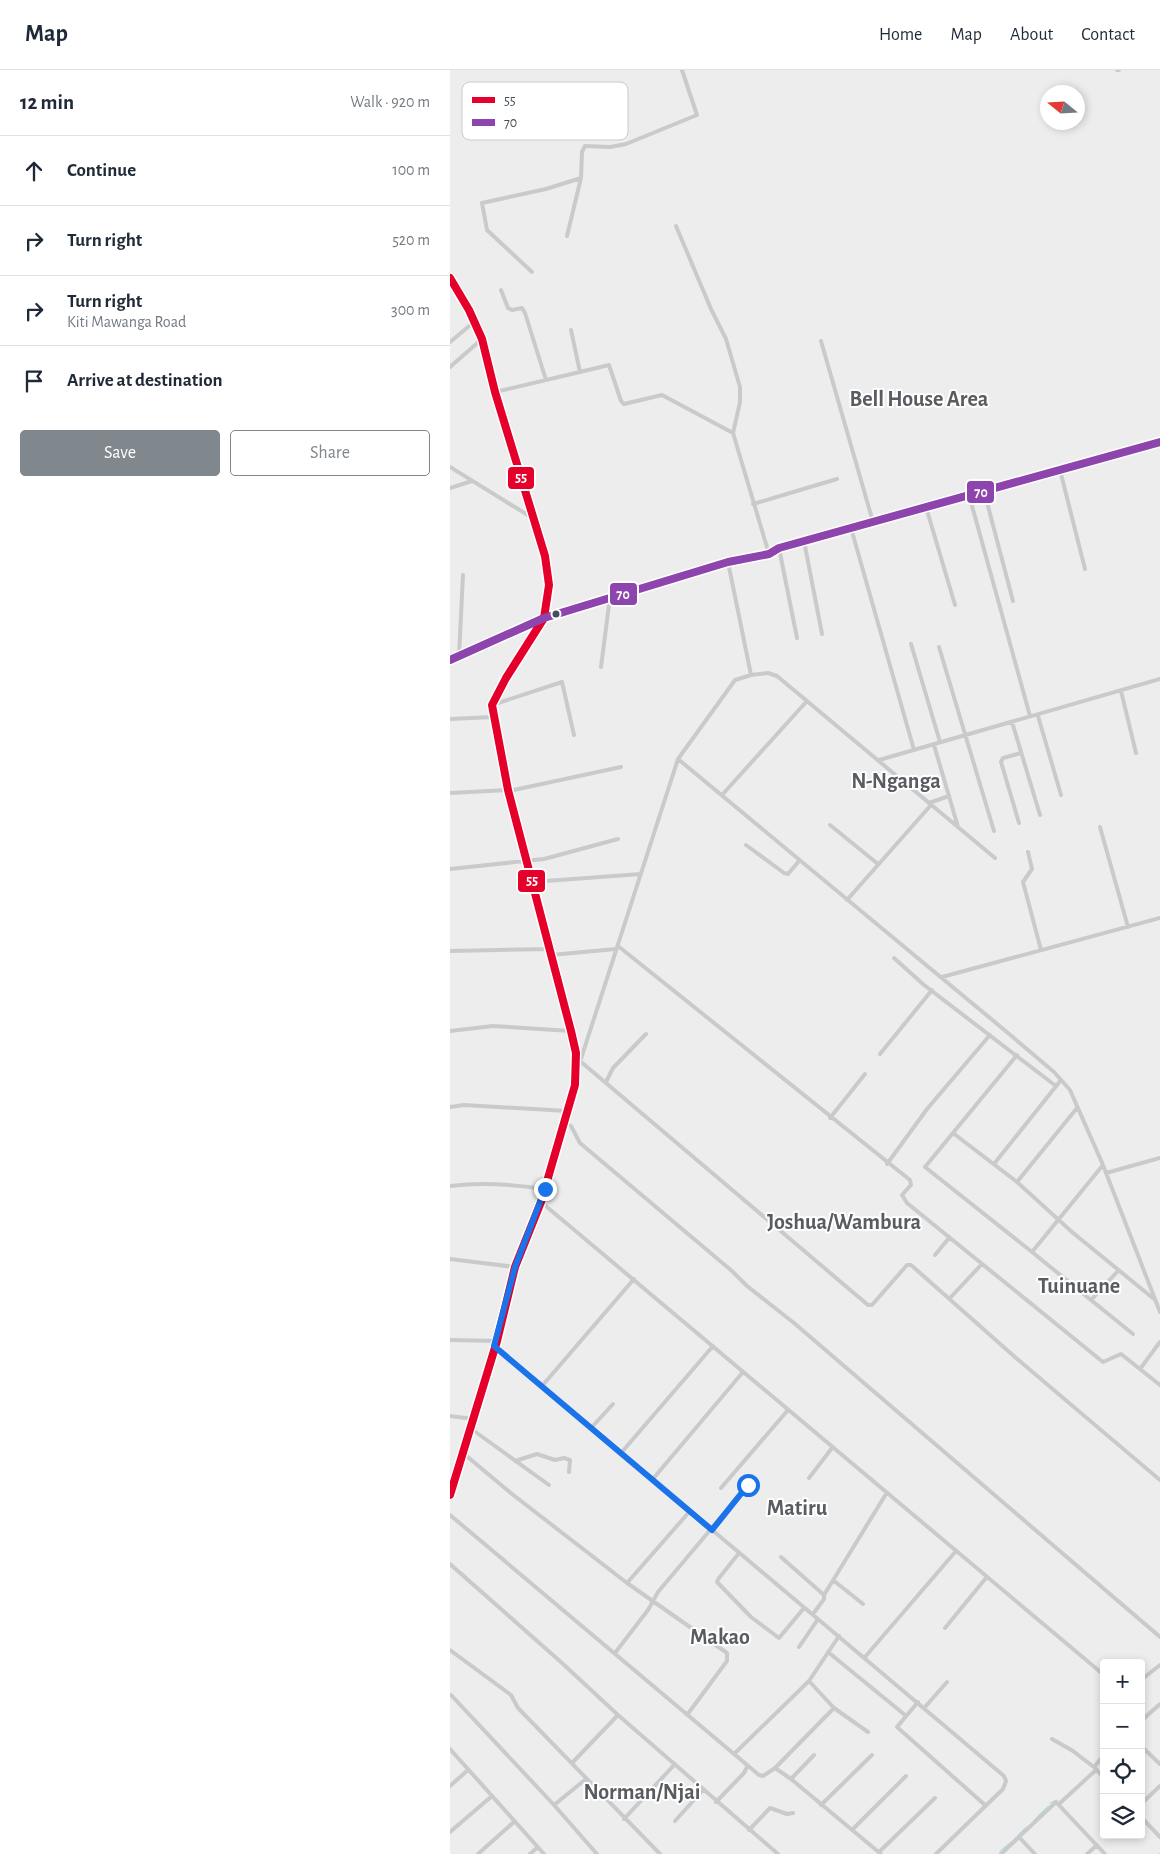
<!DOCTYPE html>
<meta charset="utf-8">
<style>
body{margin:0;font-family:"Alegreya Sans",sans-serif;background:#f2f2f3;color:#1f2937}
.controls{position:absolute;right:15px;bottom:15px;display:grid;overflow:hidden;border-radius:5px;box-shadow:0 2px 8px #0003}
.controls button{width:45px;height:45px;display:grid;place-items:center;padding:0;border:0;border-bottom:1px solid #e0e1e3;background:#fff;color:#1f2937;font:25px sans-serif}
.compass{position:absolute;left:590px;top:15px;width:45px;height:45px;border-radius:50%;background:#fff;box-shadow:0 2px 8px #0003;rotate:288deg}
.stop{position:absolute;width:15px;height:15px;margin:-11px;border:4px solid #1a73e8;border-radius:50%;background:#fff}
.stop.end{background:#1a73e8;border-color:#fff;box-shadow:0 1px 5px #0008}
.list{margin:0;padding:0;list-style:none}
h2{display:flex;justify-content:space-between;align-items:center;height:65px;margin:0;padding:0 20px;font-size:21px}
h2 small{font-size:16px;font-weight:400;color:#747a83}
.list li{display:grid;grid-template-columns:32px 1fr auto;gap:15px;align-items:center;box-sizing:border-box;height:70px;padding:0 20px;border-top:1px solid #e0e1e3}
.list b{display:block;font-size:19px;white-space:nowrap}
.list p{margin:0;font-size:16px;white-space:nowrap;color:#747a83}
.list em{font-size:16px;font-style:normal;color:#747a83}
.actions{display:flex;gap:10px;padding:15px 20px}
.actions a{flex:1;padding:11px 0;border:1px solid #80878d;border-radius:5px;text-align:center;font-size:18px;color:#80878d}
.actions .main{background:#80878d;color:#fff}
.icon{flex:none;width:28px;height:28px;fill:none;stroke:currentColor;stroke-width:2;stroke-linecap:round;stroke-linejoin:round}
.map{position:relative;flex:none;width:710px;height:1784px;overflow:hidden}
header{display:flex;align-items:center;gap:30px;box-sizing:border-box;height:70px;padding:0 25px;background:#fff;border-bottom:1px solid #e0e1e3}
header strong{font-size:24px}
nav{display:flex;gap:28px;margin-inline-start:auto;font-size:18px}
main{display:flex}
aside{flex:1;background:#fff}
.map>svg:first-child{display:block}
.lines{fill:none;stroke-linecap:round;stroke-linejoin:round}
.stream{stroke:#a7ddea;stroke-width:1}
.street{stroke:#c8cacc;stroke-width:4}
.bus-1-casing{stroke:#fff;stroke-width:11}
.bus-2-casing{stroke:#fff;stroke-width:11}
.bus-1{stroke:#e4002b;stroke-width:8}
.bus-2{stroke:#8e44ad;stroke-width:8}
.route{stroke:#1a73e8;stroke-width:6}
.bus-dot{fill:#455059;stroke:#fff;stroke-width:2}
.labels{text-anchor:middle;stroke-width:4;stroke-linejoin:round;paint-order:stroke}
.quarter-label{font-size:22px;font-weight:bold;fill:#595d61;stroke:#fff}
.key{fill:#fff;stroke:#c7cacd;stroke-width:1}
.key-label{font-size:14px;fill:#455059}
.line-badge{stroke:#fff;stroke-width:2}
.badge-label{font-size:14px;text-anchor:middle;font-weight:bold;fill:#fff}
</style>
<header>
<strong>Map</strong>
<nav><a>Home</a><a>Map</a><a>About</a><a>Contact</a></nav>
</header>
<main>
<aside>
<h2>12 min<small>Walk · 920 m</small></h2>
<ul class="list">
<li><svg class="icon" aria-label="ahead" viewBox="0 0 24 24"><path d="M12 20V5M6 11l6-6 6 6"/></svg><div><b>Continue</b></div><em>100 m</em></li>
<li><svg class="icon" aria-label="right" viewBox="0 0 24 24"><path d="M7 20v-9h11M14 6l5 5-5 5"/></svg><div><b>Turn right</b></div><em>520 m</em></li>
<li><svg class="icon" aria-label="right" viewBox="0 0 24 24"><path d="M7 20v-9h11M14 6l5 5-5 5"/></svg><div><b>Turn right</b><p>Kiti Mawanga Road</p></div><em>300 m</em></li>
<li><svg class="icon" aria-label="arrive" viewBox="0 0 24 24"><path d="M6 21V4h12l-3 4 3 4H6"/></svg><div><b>Arrive at destination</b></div></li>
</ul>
<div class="actions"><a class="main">Save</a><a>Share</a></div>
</aside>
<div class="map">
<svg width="710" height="1784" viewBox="0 0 710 1784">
<rect width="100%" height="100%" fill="#eeeded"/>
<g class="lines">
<path class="stream" d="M600 1733 607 1730
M584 1750 598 1736
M567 1766 576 1757
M563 1770 566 1767
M550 1781 561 1772
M709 1784 710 1783"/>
<path class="street" d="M667 0H669
M226 156 261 239 276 269 290 317V332L283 363 319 484
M117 166 131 108 132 82 135 76 160 77 176 74 247 45 232 0
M82 202 37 160 32 133 96 119 131 108
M0 208 19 240 32 269 45 322 95 486 99 515 94 548 56 608 42 635 58 720 121 961 126 983 125 1015 91 1132 65 1197 47 1271 0 1425
M51 220 58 238 62 240 72 238 75 243 96 310
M371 271 423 452
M0 272 24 252
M0 297 32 269
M130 302 159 295 171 331 174 334 212 325 283 363
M45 322 130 302 121 260
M0 397 81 447
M610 400 635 499
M0 418 22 411
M534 421 563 531
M519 425 580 646
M303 434 387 409
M476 437 505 535
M401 458 464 680
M354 471 372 564
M329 478 347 568
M278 492 301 605
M461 574 490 672
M489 577 544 761
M9 586 13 505
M0 590 94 548 278 492 319 484 329 478 710 372
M151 597 160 527
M671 621 686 683
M42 635 112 612 124 665
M588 646 611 725
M0 649 43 647
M562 652 590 745
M484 675 508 757
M228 689 558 963 604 1002 620 1020 653 1095 710 1242
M429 690 710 609
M59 721 171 697
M0 723 58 720
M272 725 357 631
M479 733 499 726
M569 753 551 692 553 688 571 683
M380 755 428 794
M650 757 678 857
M296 775 334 803 338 804 349 791
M578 782 582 799 573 812 591 880
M0 799 94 789 168 769
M82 812 191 804
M397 830 481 735
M168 876 460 1110 461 1115 452 1125 457 1133 653 1292 671 1284 710 1315
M0 881 100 879
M101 885 166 879
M444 888 474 915 606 1016
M492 907 710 848
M0 961 43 956 121 961
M430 984 482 920
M567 985 475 1097 582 1182
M130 991 418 1235H422L457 1195H461L566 1288 710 1410
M128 998 228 689 285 610 301 605 318 603 327 606 545 788
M156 1012 163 998 196 964
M0 1037 14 1035 117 1041
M380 1048 415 1004
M114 1053 121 1056 130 1073 282 1201 297 1216 344 1253 710 1567
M503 1063 567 1112 622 1162 704 1229
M437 1094 477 1039 540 965
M544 1094 611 1010
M653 1095 582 1182 641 1230 668 1201
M656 1103 710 1088
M567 1112 627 1038
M0 1116C33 1112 62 1114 95 1119
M91 1132 654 1605
M485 1185 499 1168
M0 1189 65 1197
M500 1228 531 1195
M641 1230 683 1264
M0 1270 47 1271
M44 1276 554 1706 556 1711 553 1719 486 1784
M690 1299 710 1272
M92 1316 184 1209
M0 1346 24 1349
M20 1358 99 1415
M141 1358 163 1334
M13 1383 62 1424 177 1513 277 1583V1591L237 1645
M171 1383 263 1276
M65 1391 87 1384 105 1390 114 1388 120 1390 119 1402
M359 1408 382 1378
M202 1410 293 1302
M271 1418 338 1340
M0 1445 309 1705 313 1706 325 1698 384 1638
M289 1483 269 1508 267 1512 301 1547 329 1568 354 1538
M331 1487 374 1525V1529L363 1544
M0 1494 112 1593 168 1645 328 1784
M383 1510 413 1534
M177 1513 240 1441
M374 1525 436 1424
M495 1558 536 1508
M349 1577 368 1549
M0 1580 61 1625 68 1638 210 1784
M378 1582 455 1645
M165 1583 198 1540 208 1522 298 1415
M415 1587 506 1481
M691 1610 710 1595
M359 1611 384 1638 418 1662
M1 1625 104 1735
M468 1632 447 1657 535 1735
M475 1637 497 1612
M691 1651 710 1634
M602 1669 623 1681 645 1698
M691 1676 710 1694
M0 1679 94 1784
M284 1684 359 1611 389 1566
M654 1685 644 1697 654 1708
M122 1693 168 1645
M325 1698 341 1709 431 1784
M136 1709 104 1735 147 1784
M341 1709 364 1685
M0 1716 18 1700
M266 1732 294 1703 297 1697
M609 1734 646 1700
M691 1734 710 1716
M371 1735 422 1685
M691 1747 710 1767
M174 1749 225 1694
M225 1751 253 1720
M299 1760 320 1738 337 1744 343 1743
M402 1760 456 1706
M0 1762 42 1726
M569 1767 585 1784
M429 1782 485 1728
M28 1784 65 1751
M80 1784 88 1777
M551 1784 606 1732 655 1784
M637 1784 647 1775"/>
<g class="bus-1-casing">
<path id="bus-1" d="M0 208 19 240 32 269 45 322 95 486 99 515 94 548 56 608 42 635 58 720 121 961 126 983 125 1015 91 1132 65 1197 47 1271 0 1425"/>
</g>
<g class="bus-2-casing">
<path id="bus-2" d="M0 590 94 548 278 492 319 484 329 478 710 372"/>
</g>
<use href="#bus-1" class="bus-1"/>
<use href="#bus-2" class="bus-2"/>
</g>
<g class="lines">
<path class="route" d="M95 1119 65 1197 44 1276 262 1460 298 1415"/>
</g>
<circle class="bus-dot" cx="106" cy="544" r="4.5"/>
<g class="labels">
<g class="quarter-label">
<text x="469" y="336">Bell House Area</text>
<text x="446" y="718">N-Nganga</text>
<text x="394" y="1159">Joshua/Wambura</text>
<text x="629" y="1223">Tuinuane</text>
<text x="347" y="1445">Matiru</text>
<text x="270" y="1574">Makao</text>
<text x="192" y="1729">Norman/Njai</text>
</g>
</g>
<rect x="12" y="12" width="166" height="58" rx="8" class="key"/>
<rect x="22" y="27" width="23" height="6" fill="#e4002b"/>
<rect x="22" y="49" width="23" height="7" fill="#8e44ad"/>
<g class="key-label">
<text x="54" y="35">55</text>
<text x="54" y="57">70</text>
</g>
<g class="line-badge">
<rect x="57" y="396" width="28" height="24" rx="5" fill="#e4002b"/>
<rect x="516" y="410" width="29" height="24" rx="5" fill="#8e44ad"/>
<rect x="159" y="512" width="29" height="24" rx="5" fill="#8e44ad"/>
<rect x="67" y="799" width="29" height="24" rx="5" fill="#e4002b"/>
</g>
<g class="badge-label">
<text x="71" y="412">55</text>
<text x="531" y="427">70</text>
<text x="173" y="529">70</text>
<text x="82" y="815">55</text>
</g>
</svg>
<div class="controls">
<button>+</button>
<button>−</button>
<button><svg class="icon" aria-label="locate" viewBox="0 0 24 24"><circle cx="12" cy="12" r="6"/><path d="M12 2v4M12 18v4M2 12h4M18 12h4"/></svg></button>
<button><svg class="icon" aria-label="layers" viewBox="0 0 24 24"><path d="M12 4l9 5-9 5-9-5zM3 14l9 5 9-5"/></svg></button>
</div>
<svg class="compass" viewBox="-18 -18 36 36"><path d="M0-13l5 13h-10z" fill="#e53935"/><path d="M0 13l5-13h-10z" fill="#747a83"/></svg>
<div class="stop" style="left:298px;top:1415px"></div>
<div class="stop end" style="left:95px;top:1119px"></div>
</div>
</main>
